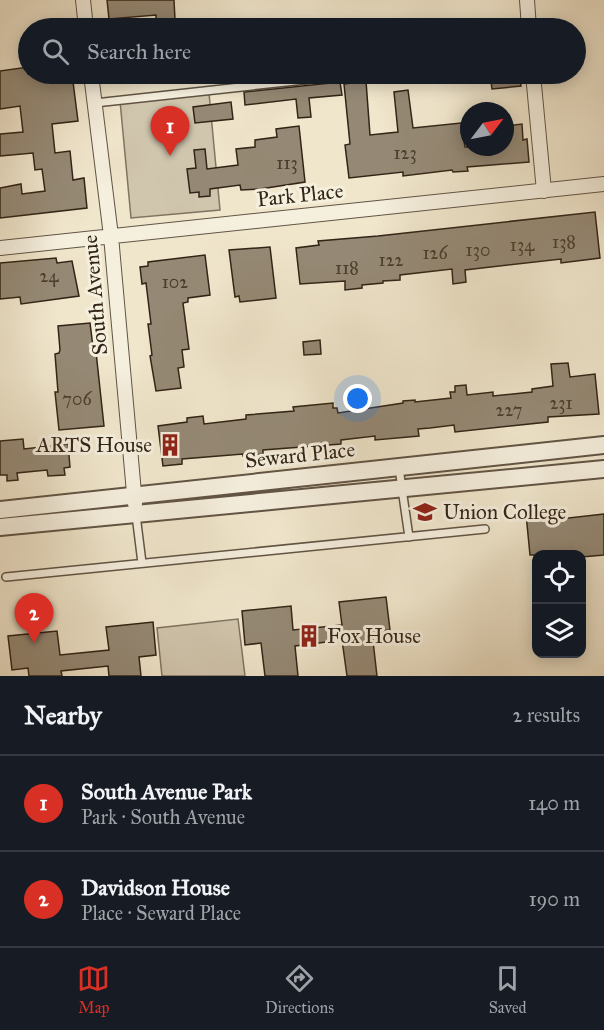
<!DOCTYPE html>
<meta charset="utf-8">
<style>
body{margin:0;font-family:"IM FELL Great Primer",serif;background:#20242c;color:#f1f3f6}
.controls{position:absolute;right:18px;bottom:18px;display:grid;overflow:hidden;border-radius:12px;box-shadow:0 3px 15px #0003}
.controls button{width:54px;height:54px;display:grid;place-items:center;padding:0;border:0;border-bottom:2px solid #363941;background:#171b24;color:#f1f3f6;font:30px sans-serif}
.compass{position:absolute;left:460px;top:102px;width:54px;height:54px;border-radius:50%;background:#171b24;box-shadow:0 3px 15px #0003;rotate:58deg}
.you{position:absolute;left:358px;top:399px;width:21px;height:21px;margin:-15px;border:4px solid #fff;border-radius:50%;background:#1a73e8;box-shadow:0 0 0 9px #1a73e833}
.badge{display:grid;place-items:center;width:39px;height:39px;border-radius:50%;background:#d93025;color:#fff;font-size:20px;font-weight:700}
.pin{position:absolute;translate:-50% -50px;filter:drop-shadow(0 2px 3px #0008)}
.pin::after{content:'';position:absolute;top:32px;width:21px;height:18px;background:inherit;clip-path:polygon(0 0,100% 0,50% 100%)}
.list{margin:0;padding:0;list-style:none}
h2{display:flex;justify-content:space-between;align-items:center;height:78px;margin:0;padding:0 24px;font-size:26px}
h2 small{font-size:20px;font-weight:400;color:#9ea1a6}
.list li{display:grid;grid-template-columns:39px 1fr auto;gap:18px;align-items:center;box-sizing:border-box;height:96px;padding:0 24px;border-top:2px solid #363941}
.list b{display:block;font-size:22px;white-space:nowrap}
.list p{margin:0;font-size:20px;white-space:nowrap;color:#9ea1a6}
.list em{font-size:20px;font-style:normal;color:#9ea1a6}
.icon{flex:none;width:33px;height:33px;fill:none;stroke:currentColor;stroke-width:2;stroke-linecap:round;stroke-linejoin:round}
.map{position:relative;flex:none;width:604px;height:676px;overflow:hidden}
.search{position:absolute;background:#171b24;box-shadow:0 3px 15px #0003;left:18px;right:18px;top:18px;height:66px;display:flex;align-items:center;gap:15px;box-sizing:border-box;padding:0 21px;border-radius:33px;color:#9ea1a6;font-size:22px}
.sheet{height:270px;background:#171b24}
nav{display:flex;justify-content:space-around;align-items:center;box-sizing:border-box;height:84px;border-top:2px solid #363941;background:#171b24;font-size:16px;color:#9ea1a6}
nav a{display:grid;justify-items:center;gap:3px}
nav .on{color:#d93025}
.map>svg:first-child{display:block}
.green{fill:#d0c5ad;stroke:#817462;stroke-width:1.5}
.building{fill:#958975;stroke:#322416;stroke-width:1.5}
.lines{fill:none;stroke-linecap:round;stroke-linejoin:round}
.service-casing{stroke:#625444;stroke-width:10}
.minor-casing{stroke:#625444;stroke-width:16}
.tertiary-casing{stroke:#625444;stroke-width:20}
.service{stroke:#f5efde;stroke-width:7}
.minor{stroke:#f5efde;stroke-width:14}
.tertiary{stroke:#f5efde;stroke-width:16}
.labels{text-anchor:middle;stroke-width:6;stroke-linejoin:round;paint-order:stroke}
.number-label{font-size:18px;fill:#4b3d2e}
.street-label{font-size:21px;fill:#322416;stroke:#f5efde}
.poi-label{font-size:21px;fill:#322416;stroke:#f5efde;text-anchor:start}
</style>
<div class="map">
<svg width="604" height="676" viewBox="0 0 604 676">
<rect width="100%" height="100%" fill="#f0e6cc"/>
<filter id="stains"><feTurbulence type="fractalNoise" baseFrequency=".00333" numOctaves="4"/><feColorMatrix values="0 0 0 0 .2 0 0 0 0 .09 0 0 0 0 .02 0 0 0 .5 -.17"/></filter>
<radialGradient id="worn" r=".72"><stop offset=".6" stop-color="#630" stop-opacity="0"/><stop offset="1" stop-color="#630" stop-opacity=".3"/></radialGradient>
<path class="green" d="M209 93 220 210 131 218 120 101Z
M238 619 245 676H162L157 628Z"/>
<path class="building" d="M107 0H174L175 20 156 21V15L109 19Z
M28 67V74H72L78 121 52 124 55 153 70 151 73 180 84 178 87 208 0 218V188L21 184 22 194 45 191 42 169 35 170 33 153 0 156V134L23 132 20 106 0 109V71Z
M490 74H519L521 86 492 89Z
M366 81 370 135 398 132 394 92 408 90 413 128 461 123 465 147H505V126L522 124 523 140 527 139 529 162 467 167 468 171 453 172 452 170 403 176V172L349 178 345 145 350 144 344 84Z
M340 82 342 95 309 98 311 117 298 118 296 99 245 105 244 92Z
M231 102 233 119 195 123 193 107Z
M299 126 305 182 260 189 241 190 240 185 210 189V196L199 197V192L190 193 187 169 196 168 194 150 205 149 207 169 238 165 236 149 255 147V140L277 137 276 129Z
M595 212 600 258 561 263V259L465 270 466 282 453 284 452 269 400 275V280L383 281V283L362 285V288L345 290V281L300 284 296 248 319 245 318 241 378 236Z
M270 247 276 298 240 302 239 296 235 297 229 250Z
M205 255 210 295 188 298V302L183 303 189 349 182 350 184 367 178 368 181 388 156 391 150 356 152 355 148 324H151L146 283 142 284 140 267 148 266V262Z
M56 258 57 263 72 261 79 296 21 304 20 297 0 299V263Z
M90 323 93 347 94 353 96 352 104 426 59 430 55 392H58L55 354 59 353 60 350 58 326Z
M320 340 321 354 304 355 303 342Z
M568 363 570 377 595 374 599 414 548 417V422L455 432 454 425 430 428 418 429 419 436 375 440V436L341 440V444L263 450V454L243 456V454L182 459V464L163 466 158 426 187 422V418L203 416 204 424 246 419V415L294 411 293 407 333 403V408H337L338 413 403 403V401L415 400V402L451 398 450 392H455V386L466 385 467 395 493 392V396L532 392V389L553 386 551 364Z
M23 439 24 449 68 444 70 467 64 468 65 475 48 476 47 470 17 473 18 480 7 481V475H0V441Z
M550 511 551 520 604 514V555L582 557V555H530L526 514Z
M386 597 390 630 372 632 377 676H347L342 640 295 646 298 676H265L261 643 245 645 242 611 291 606 293 630 342 625 339 602Z
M153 622 156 655 139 657 141 676H109L108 666 61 671 62 676H29L28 668 12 670 8 636 57 631 60 655 109 650 106 627Z"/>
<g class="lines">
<g class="service-casing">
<path id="service" d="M95 103 360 74
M399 468 409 537
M136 515 142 563
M6 577 485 529"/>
</g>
<g class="minor-casing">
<path id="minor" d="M83 0 86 28
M527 0 529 28
M91 74 111 236 135 504
M533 74 544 191
M0 248 604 184"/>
</g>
<g class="tertiary-casing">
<path id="tertiary" d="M0 510 604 445
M0 527 604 469"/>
</g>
<use href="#service" class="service"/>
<use href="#minor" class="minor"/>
<use href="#tertiary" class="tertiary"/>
</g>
<defs>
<g id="building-bare" transform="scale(1.8)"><path d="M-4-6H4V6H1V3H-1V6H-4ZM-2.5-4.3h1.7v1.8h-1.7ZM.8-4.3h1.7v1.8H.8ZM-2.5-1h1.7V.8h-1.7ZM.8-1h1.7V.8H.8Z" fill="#8f2418" stroke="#f5efde" stroke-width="2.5" paint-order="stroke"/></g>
<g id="university-bare" transform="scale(1.8)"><path d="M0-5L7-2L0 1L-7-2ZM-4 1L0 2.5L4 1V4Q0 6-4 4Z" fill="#8f2418" stroke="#f5efde" stroke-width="2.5" paint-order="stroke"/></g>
</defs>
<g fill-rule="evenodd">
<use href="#building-bare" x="170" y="445"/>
<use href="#university-bare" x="425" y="512"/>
<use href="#building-bare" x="309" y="636"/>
</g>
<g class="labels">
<g class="number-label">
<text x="405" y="159">123</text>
<text x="287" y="169">113</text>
<text x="564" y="248">138</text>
<text x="522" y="251">134</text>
<text x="478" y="256">130</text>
<text x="435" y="259">126</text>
<text x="391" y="266">122</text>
<text x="347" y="274">118</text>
<text x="49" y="282">24</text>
<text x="175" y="288">102</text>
<text x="77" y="405">706</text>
<text x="561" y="409">231</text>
<text x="509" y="416">227</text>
</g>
<g class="street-label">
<text transform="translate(300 195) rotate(-6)" y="7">Park Place</text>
<text transform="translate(95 295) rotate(-95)" y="7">South Avenue</text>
<text transform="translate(300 455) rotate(-6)" y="7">Seward Place</text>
</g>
<g class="poi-label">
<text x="152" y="452" text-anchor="end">ARTS House</text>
<text x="443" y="519">Union College</text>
<text x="327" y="643">Fox House</text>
</g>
</g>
<rect width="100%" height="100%" filter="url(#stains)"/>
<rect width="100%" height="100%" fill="url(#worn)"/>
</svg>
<div class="controls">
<button><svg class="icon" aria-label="locate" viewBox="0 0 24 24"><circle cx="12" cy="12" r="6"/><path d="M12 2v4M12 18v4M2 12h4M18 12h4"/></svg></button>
<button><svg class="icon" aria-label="layers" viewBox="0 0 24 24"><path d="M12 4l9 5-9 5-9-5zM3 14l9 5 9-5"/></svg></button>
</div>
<svg class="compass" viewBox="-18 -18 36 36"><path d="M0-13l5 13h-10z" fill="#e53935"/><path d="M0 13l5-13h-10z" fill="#9ea1a6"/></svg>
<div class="you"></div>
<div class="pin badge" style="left:170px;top:156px">1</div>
<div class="pin badge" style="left:34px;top:643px">2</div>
<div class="search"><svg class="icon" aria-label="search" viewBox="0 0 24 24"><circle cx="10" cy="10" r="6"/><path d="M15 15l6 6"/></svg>Search here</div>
</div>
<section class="sheet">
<h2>Nearby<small>2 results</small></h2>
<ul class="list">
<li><span class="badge">1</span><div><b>South Avenue Park</b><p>Park · South Avenue</p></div><em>140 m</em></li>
<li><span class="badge">2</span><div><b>Davidson House</b><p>Place · Seward Place</p></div><em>190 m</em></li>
</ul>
</section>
<nav>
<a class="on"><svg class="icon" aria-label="map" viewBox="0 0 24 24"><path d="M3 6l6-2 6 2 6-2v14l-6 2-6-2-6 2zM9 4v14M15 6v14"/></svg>Map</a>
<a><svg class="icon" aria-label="directions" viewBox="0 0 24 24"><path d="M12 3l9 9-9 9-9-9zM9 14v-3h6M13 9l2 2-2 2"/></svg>Directions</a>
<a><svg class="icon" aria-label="saved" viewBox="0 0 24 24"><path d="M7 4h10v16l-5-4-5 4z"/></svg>Saved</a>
</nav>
